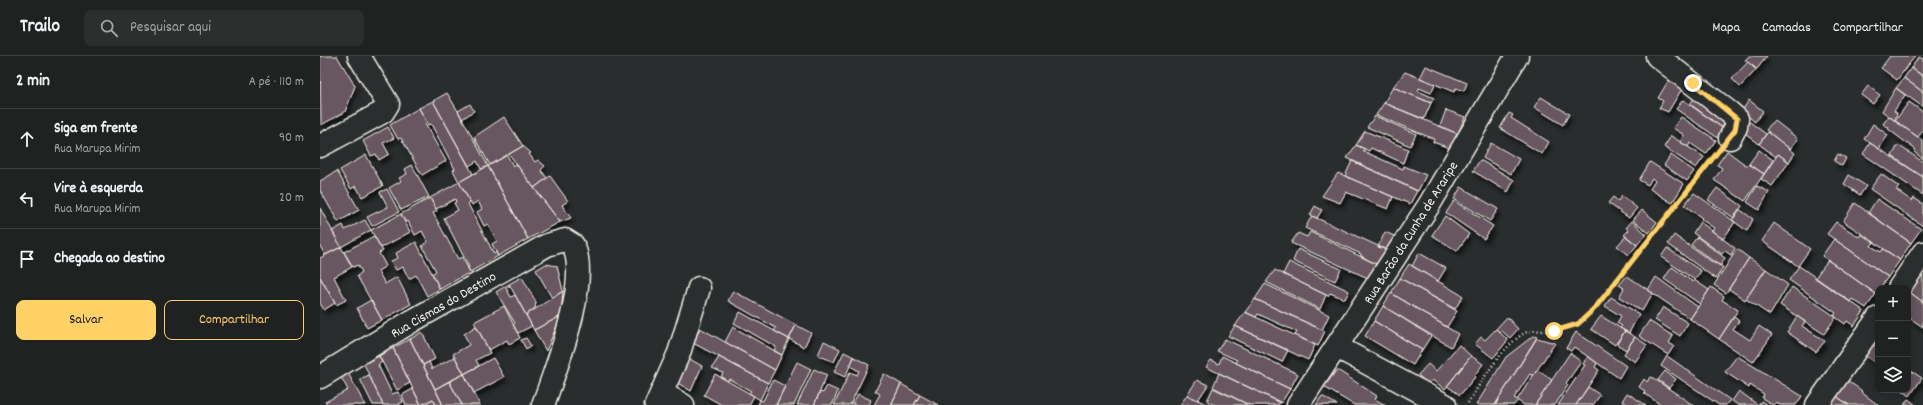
<!DOCTYPE html>
<html lang="pt">
<meta charset="utf-8">
<style>
body{margin:0;font-family:Dekko,sans-serif;background:#2d2f2f;color:#f1f3f6}
.controls{position:absolute;right:12px;bottom:12px;display:grid;overflow:hidden;border-radius:8px;box-shadow:0 2px 10px #0003}
.controls button{width:36px;height:36px;display:grid;place-items:center;padding:0;border:0;border-bottom:1px solid #3d3f40;background:#202222;color:#f1f3f6;font:20px sans-serif}
.stop{position:absolute;width:12px;height:12px;margin:-9px;border:3px solid #ffd166;border-radius:50%;background:#fff}
.stop.end{background:#ffd166;border-color:#fff;box-shadow:0 1px 4px #0008}
.list{margin:0;padding:0;list-style:none}
h2{display:flex;justify-content:space-between;align-items:center;height:52px;margin:0;padding:0 16px;font-size:17px}
h2 small{font-size:13px;font-weight:400;color:#a2a4a5}
.list li{display:grid;grid-template-columns:26px 1fr auto;gap:12px;align-items:center;box-sizing:border-box;height:60px;padding:0 16px;border-top:1px solid #3d3f40}
.list b{display:block;font-size:15px;white-space:nowrap}
.list p{margin:0;font-size:13px;white-space:nowrap;color:#a2a4a5}
.list em{font-size:13px;font-style:normal;color:#a2a4a5}
.actions{display:flex;gap:8px;padding:12px 16px}
.actions a{flex:1;padding:9px 0;border:1px solid #ffd166;border-radius:8px;text-align:center;font-size:14px;color:#ffd166}
.actions .main{background:#ffd166;color:#111}
.icon{flex:none;width:22px;height:22px;fill:none;stroke:currentColor;stroke-width:2;stroke-linecap:round;stroke-linejoin:round}
.map{position:relative;flex:none;width:1603px;height:349px;overflow:hidden}
header{display:flex;align-items:center;gap:24px;box-sizing:border-box;height:56px;padding:0 20px;background:#202222;border-bottom:1px solid #3d3f40}
header strong{font-size:19px}
nav{display:flex;gap:22px;margin-inline-start:auto;font-size:14px}
.search{width:280px;height:36px;background:#2d2f2f;display:flex;align-items:center;gap:10px;box-sizing:border-box;padding:0 14px;border-radius:8px;color:#a2a4a5;font-size:15px}
main{display:flex}
aside{flex:1;background:#202222}
.map>svg:first-child{display:block}
.building{fill:#675660;stroke:#f4f1e8;filter:url(#shadow)}
.lines{fill:none;stroke-linecap:round;stroke-linejoin:round}
.minor-casing{stroke:#f4f1e8;stroke-width:25}
.path{stroke:#f4f1e8;stroke-width:2.5;stroke-dasharray:1 3;stroke-linecap:butt}
.minor{stroke:#2a2d2e;stroke-width:22}
.route{stroke:#ffd166;stroke-width:5}
.labels{text-anchor:middle;stroke-width:3;stroke-linejoin:round;paint-order:stroke}
.street-label{font-size:14px;fill:#f4f1e8;stroke:#2a2d2e}
</style>
<header>
<strong>Trailo</strong>
<div class="search"><svg class="icon" aria-label="search" viewBox="0 0 24 24"><circle cx="10" cy="10" r="6"/><path d="M15 15l6 6"/></svg>Pesquisar aqui</div>
<nav><a>Mapa</a><a>Camadas</a><a>Compartilhar</a></nav>
</header>
<main>
<aside>
<h2>2 min<small>A pé · 110 m</small></h2>
<ul class="list">
<li><svg class="icon" aria-label="ahead" viewBox="0 0 24 24"><path d="M12 20V5M6 11l6-6 6 6"/></svg><div><b>Siga em frente</b><p>Rua Marupa Mirim</p></div><em>90 m</em></li>
<li><svg class="icon" aria-label="left" viewBox="0 0 24 24"><path d="M17 20v-9H6M10 6l-5 5 5 5"/></svg><div><b>Vire à esquerda</b><p>Rua Marupa Mirim</p></div><em>20 m</em></li>
<li><svg class="icon" aria-label="arrive" viewBox="0 0 24 24"><path d="M6 21V4h12l-3 4 3 4H6"/></svg><div><b>Chegada ao destino</b></div></li>
</ul>
<div class="actions"><a class="main">Salvar</a><a>Compartilhar</a></div>
</aside>
<div class="map">
<svg width="1603" height="349" viewBox="0 0 1603 349">
<defs>
<filter id="shadow"><feDropShadow dx="2.5" dy="4.5" stdDeviation="2" flood-color="#0009"/></filter>
</defs>
<rect width="100%" height="100%" fill="#2a2d2e"/>
<filter id="ink" filterUnits="userSpaceOnUse"><feTurbulence type="fractalNoise" baseFrequency=".025" numOctaves="2"/><feDisplacementMap in="SourceGraphic" scale="8" xChannelSelector="R" yChannelSelector="G"/><feConvolveMatrix kernelMatrix="1 2 1 2 8 2 1 2 1" color-interpolation-filters="sRGB"/></filter>
<g filter="url(#ink)">
<path class="building" d="M0 0H17L35 30 25 56 1 69Z
M1429 0H1447L1437 13 1425 4Z
M1570 0H1595L1577 24 1561 12Z
M1599 1 1603 3V20L1591 12Z
M1428 6 1436 14 1420 31 1412 23Z
M1106 10 1147 27 1144 35 1136 32 1134 36 1100 22Z
M1591 12 1603 20V36L1584 22Z
M1085 16 1115 28 1111 37 1099 32 1098 35 1114 42 1111 47 1073 31Z
M1350 22 1363 31 1348 56 1339 52 1343 45 1338 42Z
M1584 22 1603 36V51L1576 32Z
M1548 30 1560 39 1553 48 1541 39Z
M1073 31 1111 47 1104 63 1064 47Z
M1576 32 1585 39 1574 55 1577 57 1575 65 1562 55Z
M127 37 138 55 168 110 161 113 157 105 149 110 113 45Z
M1378 37 1413 61 1404 73 1370 48Z
M1221 41 1249 58 1243 69 1214 51Z
M1363 44 1404 73 1398 82 1356 53Z
M1429 44 1443 55 1435 66 1422 55Z
M113 45 153 118 139 126 133 114 135 113 111 68 108 69 99 52Z
M1589 46 1603 56V74L1598 81 1575 65Z
M1064 47 1138 78 1132 93 1113 86 1114 83 1056 59Z
M150 48 154 55 142 63 138 55Z
M99 52 107 67 105 68 126 105 102 119 81 82 78 83 70 69Z
M1126 54 1145 61 1138 78 1120 70Z
M1189 57 1193 59 1191 62 1229 86 1222 98 1180 72Z
M1055 60 1096 78 1090 90 1047 71Z
M1569 60 1603 85V103L1594 96 1596 94 1568 73 1569 72 1563 68Z
M184 61 203 90 170 109 154 81Z
M1361 61 1396 84 1386 98 1370 87 1368 91 1360 86 1364 79 1353 72Z
M1427 64 1446 78 1439 88 1420 73Z
M1454 64 1478 83 1470 93 1446 74Z
M1553 68 1568 79 1559 93 1544 83Z
M68 71 74 82 63 87 69 98 59 104 56 98 51 100 43 85Z
M1045 75 1088 93 1083 107 1051 92 1049 95 1036 89Z
M1448 76 1475 97 1469 106 1458 98 1456 101 1439 88Z
M1351 80 1384 101 1376 112 1344 91Z
M1171 87 1199 103 1191 118 1163 102Z
M1550 87 1603 121V139L1543 98Z
M1036 89 1045 93 1043 95 1083 113 1084 110 1106 119 1098 135 1027 102Z
M1578 89 1603 106V121L1572 100Z
M203 90 211 97 209 98 215 106 218 104 225 110 221 114 227 122 214 132 189 98Z
M1439 94 1453 104 1444 118 1429 108Z
M1407 95 1427 110 1429 108 1444 118 1425 145 1394 124 1402 112 1397 109Z
M1458 98 1469 106 1452 130 1441 123Z
M1518 98 1526 102 1522 110 1514 105Z
M46 99 63 130 42 141 36 130 31 133 20 114Z
M187 99 193 110 196 108 240 166 208 183 168 110Z
M1351 99 1374 115 1367 125 1344 109Z
M1160 104 1194 124 1188 136 1153 115Z
M1032 105 1097 135 1090 148 1025 120Z
M1330 106 1364 128 1352 147 1330 133 1335 125 1332 122 1328 129 1319 124Z
M92 109 109 141 81 154 69 132 81 125 79 122 87 118 85 113Z
M168 110 208 183 178 200 172 188 177 185 168 168 164 170 157 156 162 153 158 145 152 149 139 126Z
M17 115 39 154 18 166 0 134V125Z
M1018 117 1073 141 1068 153 1026 136 1020 147 1002 140Z
M1561 118 1579 131 1576 134 1592 145 1594 142 1603 148V170L1550 133Z
M1529 119 1546 130 1540 139 1524 128Z
M230 120 248 145 242 149 251 162 240 166 214 132Z
M139 126 150 146 148 148 174 198 176 196 178 200 150 216 148 212 149 211 124 162 138 154 134 147 136 146 135 143 116 153 110 142Z
M1437 130 1449 136 1439 154 1427 146Z
M1141 131 1178 153 1170 165 1134 143Z
M1397 132 1422 150 1414 162 1388 144Z
M67 133 79 156 52 170 47 161 68 151 60 136Z
M1374 137 1415 166 1403 183 1392 175 1394 172 1381 163 1382 162 1364 149Z
M1302 140 1317 152 1309 162 1288 147 1293 141 1298 145Z
M110 142 117 155 113 157 138 203 142 201 150 216 120 233 112 218 116 215 102 190 108 186 102 175 95 179 88 165 85 166 81 158Z
M1557 143 1601 173 1591 187 1548 157Z
M1134 145 1173 170 1164 183 1126 157Z
M1535 147 1591 187 1580 204 1523 165Z
M995 150 1002 154 997 162 990 159Z
M0 152 21 191 5 199 0 190Z
M1419 153 1433 163 1427 175 1412 164Z
M1322 154 1337 166 1329 177 1313 164Z
M81 158 90 176 61 192 51 174Z
M992 160 1067 194 1058 209 1041 200V198L985 172Z
M1125 160 1149 178 1137 195 1112 179Z
M45 164 51 174 21 191 12 175 23 169 25 174Z
M1312 165 1326 178 1317 189 1304 179 1309 174 1306 172Z
M1380 166 1415 192 1411 199 1405 195 1402 198 1373 177Z
M1516 166 1539 181 1541 178 1554 186 1551 190 1561 196 1563 193 1580 204 1568 221 1507 178Z
M1454 167 1490 193 1478 210 1442 185Z
M990 176 1058 209 1050 223 971 187 978 177 987 181Z
M1065 176 1074 180 1067 194 1058 191Z
M1354 179 1395 208 1396 207 1403 211 1396 223 1348 188Z
M54 180 63 195 59 197 66 210 58 215 65 228 77 221 91 248 62 264 37 220 42 216 38 209 33 211 24 196Z
M1306 180 1317 189 1309 199 1297 190Z
M1377 181 1405 202 1400 210 1371 189Z
M1514 183 1568 221 1560 232H1558L1556 238 1502 200Z
M96 186 120 233 107 240 96 219 89 223 83 211 76 214 71 205 78 202 76 197Z
M21 191 32 211 14 221 26 244 16 249 0 221V202Z
M1347 192 1381 215 1375 224 1341 201Z
M978 193 1021 213 1015 225 973 205Z
M1417 193 1429 202 1406 237 1394 229Z
M1099 197 1126 212 1118 225 1092 210Z
M1429 202 1446 213 1425 244 1409 233Z
M1508 204 1556 238 1546 252 1532 243 1530 246 1495 222Z
M969 206 1029 235 1025 243 1010 237 1008 240 963 218Z
M226 208 237 210 243 235 232 242 216 214Z
M1089 208 1143 240 1135 253 1080 222Z
M1479 210 1544 255 1534 270 1527 265 1525 268 1514 260 1516 257 1469 224Z
M1352 211 1373 226 1374 224 1389 234 1380 248 1344 223Z
M1446 213 1468 229 1450 259 1426 243Z
M955 214 1006 239 1000 253 946 226Z
M1600 218 1603 220V246L1588 235Z
M1307 220 1333 237 1322 255 1299 241 1304 232 1299 229Z
M0 221 15 247 4 254 0 247Z
M202 221 216 246 215 252 206 259 189 228Z
M1336 221 1378 251 1370 263 1328 234Z
M1080 222 1137 255 1127 271 1071 237Z
M189 228 190 230 186 232 191 241 195 239 212 270 198 277 193 269 195 267 176 236Z
M945 228 1009 259 1002 274 935 243Z
M1391 231 1404 240 1402 244 1418 254 1399 283 1370 263Z
M1472 231 1516 261 1504 278 1460 249Z
M243 235 241 260 214 274 206 259Z
M413 235 476 269 469 283 454 275 456 272 408 245Z
M1588 235 1603 246V271L1588 261Z
M1071 237 1138 278 1131 291 1063 250Z
M1291 241 1319 258 1309 277 1300 272 1302 270 1297 267 1301 260 1285 250Z
M935 243 1005 275 998 290 975 279 977 276 938 258 936 261 925 256Z
M51 244 62 264 47 272 37 252Z
M184 250 200 282 189 288 187 284 169 294 154 266Z
M1063 250 1111 280 1102 294 1054 265Z
M1343 251 1368 267 1360 280 1335 264Z
M420 256 469 283 462 299 454 295 456 291 414 267Z
M925 256 995 289 988 304 915 270Z
M241 260 226 295 214 274Z
M1281 260 1305 275 1295 289 1271 273Z
M1477 260 1485 266 1482 270 1505 285 1496 296 1467 276Z
M1187 261 1198 273 1190 282 1182 275 1180 277 1176 273Z
M1414 261 1419 265 1413 273 1430 284 1439 270 1452 279 1433 306 1399 283Z
M1054 265 1102 294 1093 309 1045 280Z
M1329 265 1353 280 1349 287 1354 290 1348 299 1319 280Z
M476 269 491 277 484 291 469 283Z
M156 270 170 297 156 304 159 310 144 318 133 298 149 289 144 278Z
M915 270 968 294 962 306 908 280Z
M413 271 462 299 455 314 405 286Z
M380 272 455 314 448 327 373 287Z
M1176 273 1188 284 1173 302 1155 288 1161 281 1165 284Z
M1305 275 1315 281 1306 294 1297 288Z
M102 276 115 303 103 309 90 283Z
M1256 276 1306 310 1299 322 1254 291 1251 295 1246 292Z
M1213 280 1217 281 1175 349H1156L1186 301Z
M1315 281 1327 289 1315 306 1304 298Z
M206 282 211 290 206 293 201 284Z
M1217 282 1235 287 1213 320 1210 318 1194 342 1198 344 1194 349H1175Z
M90 283 123 349H116L113 343 101 349 93 333 73 292Z
M905 283 978 318 970 333 916 307 917 304 897 295Z
M504 285 520 293 514 306 498 299Z
M1552 288 1558 292V309L1544 299Z
M1139 289 1151 300 1125 333 1112 324 1109 329 1098 319 1108 308 1116 315Z
M73 292 90 327 77 334 59 300Z
M524 296 534 301 525 321 514 316Z
M1250 297 1261 306 1246 327 1248 329 1235 349H1215Z
M59 300 62 306 58 309 72 338 78 336 83 346 79 348 80 349H63L44 308Z
M902 300 970 333 961 347 886 311 891 304 899 308Z
M1151 300 1163 308 1154 320 1155 321 1140 339 1127 330Z
M1268 300 1277 307 1275 311 1279 314 1256 349H1238L1265 309 1263 308Z
M1347 300 1410 344 1406 349H1399L1341 310Z
M1417 300 1482 340 1476 349H1460L1456 346 1453 349 1442 342 1444 338 1430 329 1429 332 1405 316Z
M135 301 144 318 115 333 103 309 109 306 112 313Z
M366 301 382 310 371 335 356 326Z
M399 301 448 327 440 344 429 337 431 335 409 323 408 325 401 321 403 317 392 312Z
M534 301 549 309 530 349H514L530 316 537 319 539 315 530 310Z
M173 302 184 321 154 337 144 318Z
M477 306 491 313 474 349H456Z
M494 313 507 319 494 349H477Z
M1588 313 1602 322 1590 340 1583 335 1588 334Z
M1217 314 1232 324 1215 349H1204L1197 344Z
M1016 315H1019L1057 340 1055 343 1065 349H1034L1004 331Z
M1345 315 1356 323 1349 332 1338 324Z
M28 317 45 349H7L5 346 28 334 21 321Z
M899 317 960 346 958 349H929L893 331Z
M144 318 154 337 160 349H142L129 325Z
M395 318 434 340 429 349H402L384 339Z
M564 318 581 328 571 349H554L560 338 555 335Z
M49 319 63 349H53L40 323Z
M1330 321 1333 322 1373 349H1341L1324 337 1325 335 1319 331 1324 323 1327 326Z
M453 324 465 330 456 349H438L440 344 443 345Z
M877 324 888 329 878 344 867 339Z
M1527 324 1542 335 1541 336 1558 349H1529L1516 340Z
M129 325 142 349H123L115 333Z
M581 328 600 339 594 349H571Z
M507 330 518 335 512 349H494L500 336 503 337Z
M1268 331 1280 339 1273 349H1256Z
M893 332 929 349H895L887 345Z
M93 333 101 349H86L82 339Z
M1419 335 1438 349 1441 345 1447 349H1418L1412 345Z
M1307 337 1326 349H1309L1302 345Z
M538 338 551 344 549 349H532Z
M600 339 618 349H594Z
M867 339 878 344 888 349H860Z
M1002 340 1017 349H996Z
M1516 340 1529 349H1509Z
M113 343 116 349H101Z
M1588 343 1596 349H1584Z"/>
<g class="lines">
<g class="minor-casing">
<path id="minor" d="M1337 0 1409 56 1417 63 1416 71 1410 82
M0 90 63 56 68 48 39 0
M1579 232 1603 197
M1017 291 1125 349
M0 321 92 265 227 189 245 184 253 189C271 224 236 312 223 349
M342 337 363 349
M336 349 359 297 379 232
M978 349 1109 149 1197 0
M1497 349 1558 262"/>
</g>
<path class="path" d="M1148 347C1161 326 1182 291 1203 278 1213 272 1223 276 1233 275 1251 273 1263 263 1275 252L1397 98"/>
<use href="#minor" class="minor"/>
</g>
</g>
<g class="lines" filter="url(#ink)">
<path class="route" d="M1234 275 1258 268 1275 252 1415 74 1417 63 1373 27"/>
</g>
<g class="labels">
<g class="street-label">
<text transform="translate(1090 176) rotate(-58)" y="5">Rua Barão da Cunha de Araripe</text>
<text transform="translate(123 248) rotate(-30)" y="5">Rua Cismas do Destino</text>
</g>
</g>
</svg>
<div class="controls">
<button>+</button>
<button>−</button>
<button><svg class="icon" aria-label="layers" viewBox="0 0 24 24"><path d="M12 4l9 5-9 5-9-5zM3 14l9 5 9-5"/></svg></button>
</div>
<div class="stop" style="left:1234px;top:275px"></div>
<div class="stop end" style="left:1373px;top:27px"></div>
</div>
</main>
